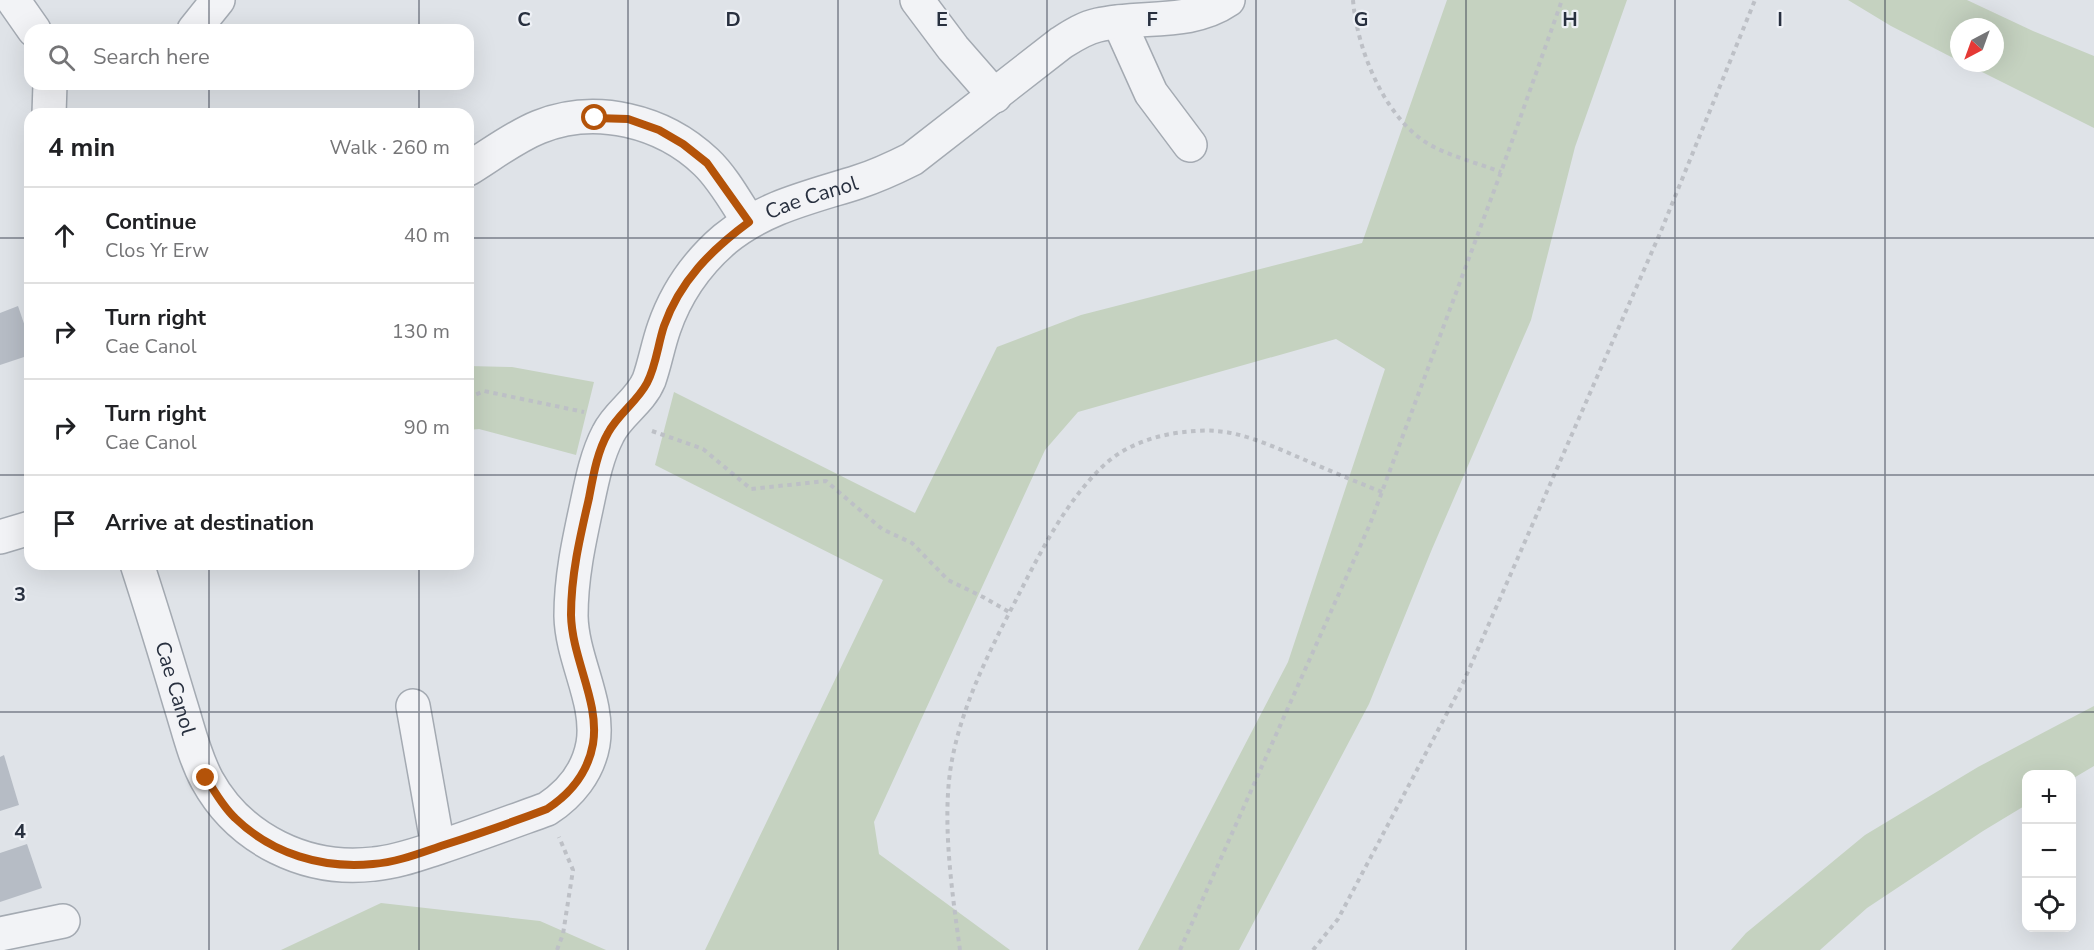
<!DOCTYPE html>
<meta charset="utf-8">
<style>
body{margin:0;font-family:"Nunito Sans",sans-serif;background:#f6f6f6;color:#202124}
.controls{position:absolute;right:18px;bottom:18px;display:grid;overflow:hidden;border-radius:12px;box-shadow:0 6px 24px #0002}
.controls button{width:54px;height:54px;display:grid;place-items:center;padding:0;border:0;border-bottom:2px solid #e0e0e0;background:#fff;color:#202124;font:30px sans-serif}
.compass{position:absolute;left:1950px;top:18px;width:54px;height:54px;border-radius:50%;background:#fff;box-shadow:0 6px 24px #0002;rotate:221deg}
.stop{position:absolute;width:18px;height:18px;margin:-14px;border:4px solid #b45309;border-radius:50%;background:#fff}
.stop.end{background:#b45309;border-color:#fff;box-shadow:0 2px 6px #0008}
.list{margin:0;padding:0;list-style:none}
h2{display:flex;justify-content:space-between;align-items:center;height:78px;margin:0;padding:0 24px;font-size:26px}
h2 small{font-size:20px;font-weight:400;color:#757577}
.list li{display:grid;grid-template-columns:39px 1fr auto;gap:18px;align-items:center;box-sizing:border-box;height:96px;padding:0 24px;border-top:2px solid #e0e0e0}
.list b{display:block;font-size:22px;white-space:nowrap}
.list p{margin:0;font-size:20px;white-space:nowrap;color:#757577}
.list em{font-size:20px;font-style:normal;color:#757577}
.icon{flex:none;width:33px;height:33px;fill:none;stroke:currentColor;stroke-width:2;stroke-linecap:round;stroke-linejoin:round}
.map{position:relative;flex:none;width:2094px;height:950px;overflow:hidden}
.search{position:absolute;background:#fff;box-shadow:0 6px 24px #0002;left:24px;top:24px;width:450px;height:66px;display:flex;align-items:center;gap:15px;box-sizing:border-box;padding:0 21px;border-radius:18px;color:#757577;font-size:22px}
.panel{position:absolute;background:#fff;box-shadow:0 6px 24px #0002;left:24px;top:108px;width:450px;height:462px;border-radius:18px}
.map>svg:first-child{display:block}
.green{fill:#c5d2c0}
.building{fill:#b6bcc5}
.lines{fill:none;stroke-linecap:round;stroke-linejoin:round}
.minor-casing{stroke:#a4aab2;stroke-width:36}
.path{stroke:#bdc0c6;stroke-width:4;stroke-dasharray:4.5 4.5;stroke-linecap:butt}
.minor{stroke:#f2f3f6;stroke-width:33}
.route{stroke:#b45309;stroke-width:8}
.grid{fill:none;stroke:#28303f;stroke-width:1.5;stroke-opacity:0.55}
.labels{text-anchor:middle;stroke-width:4.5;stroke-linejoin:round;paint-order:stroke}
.street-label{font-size:21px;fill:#28303f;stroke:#eef1f6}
.grid-label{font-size:20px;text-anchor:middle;font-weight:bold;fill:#28303f;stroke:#eef1f6;stroke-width:4.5;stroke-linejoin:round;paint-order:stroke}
</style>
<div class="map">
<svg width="2094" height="950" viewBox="0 0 2094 950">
<rect width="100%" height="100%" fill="#dfe3e8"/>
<path class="green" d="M1447 0H1627L1575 147 1531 320 1432 549 1369 704 1239 950H1138L1288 662 1385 369 1336 339 1078 412 1045 450 874 822 879 854 1010 950H705L883 580 655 465 674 392 915 513 997 347 1081 315 1362 243Z
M1848 0H1967L2033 31 2094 56V128L1964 63H1995V27H1959V61L1891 26Z
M468 366 512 367 594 382 576 455 479 429 468 430Z
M2094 706V766L2072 779V774H2026V805L1983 831 1867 908 1820 950H1731L1746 933 1865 835 1978 767Z
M381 903 540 921 606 950H281Z"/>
<path class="building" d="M18 306 30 341V355L0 365V313Z
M4 755 19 805 0 811V757Z
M27 844 42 888 0 902V853Z"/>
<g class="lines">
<g class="minor-casing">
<g id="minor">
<path d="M13 0 34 30"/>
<path d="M917 0 953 48 995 96"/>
<path d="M1119 22 1151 93 1190 145"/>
<path d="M194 30 218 0"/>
<path d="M49 114 50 84"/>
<path d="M468 169C491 155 514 137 539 127 596 104 663 121 706 162 723 178 736 202 749 222"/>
<path d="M0 537 30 528"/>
<path id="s1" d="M137 564C152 610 166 656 180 703 188 728 194 756 207 780 240 840 307 872 374 864 397 862 418 854 440 847 476 835 511 822 547 809 570 794 588 772 593 744 600 702 572 660 571 616 571 577 579 541 587 504 592 480 597 455 608 434 618 413 640 402 649 380 655 363 658 345 664 328 676 293 697 263 725 239 764 207 811 197 858 182 877 176 894 168 912 159L1061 43C1072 36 1084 28 1098 25 1141 15 1190 26 1228 0"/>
<path d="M413 706 438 847"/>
<path d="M0 934 63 921"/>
</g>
</g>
<path class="path" d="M1353 0C1357 51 1387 125 1436 148 1457 158 1480 164 1501 172
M468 398 484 391 584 412
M652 431 703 449 751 489 826 481 882 529 912 543 948 580 983 597 1009 612
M557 950 563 934 573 870 559 837
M960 950C952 892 941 817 952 760 963 702 991 648 1018 596 1041 551 1065 503 1102 467 1123 446 1155 435 1184 432 1194 431 1206 430 1216 431 1244 433 1272 446 1298 457 1326 469 1354 481 1382 492
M1180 950 1370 524 1501 172 1562 0
M1313 950 1338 919 1463 683 1661 231 1755 0"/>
<use href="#minor" class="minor"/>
</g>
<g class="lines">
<path class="route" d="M206 778C215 792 223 807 235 818 272 854 323 869 373 864 398 862 420 853 444 845 478 834 513 822 547 809 570 794 588 772 593 744 600 702 572 659 571 615 571 575 580 537 589 498 593 477 597 452 608 433 618 414 637 402 647 383 656 366 658 344 664 326 680 281 711 250 749 222L707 163 683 144 659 130 628 119 595 118"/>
</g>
<path class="grid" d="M209 0V30M419 0V30M628 0V950M838 0V950M1047 0V950M1256 0V950M1466 0V950M1675 0V950M1885 0V950M209 84V114M419 84V114M0 238H30M468 238H2094M0 475H30M468 475H2094M209 564V950M419 564V950M0 712H2094"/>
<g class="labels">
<g class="street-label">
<text dy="7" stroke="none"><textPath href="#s1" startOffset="1335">Cae Canol</textPath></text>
<text dy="7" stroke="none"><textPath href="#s1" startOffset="130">Cae Canol</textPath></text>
</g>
</g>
<g class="grid-label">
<text x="524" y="26">C</text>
<text x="733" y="26">D</text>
<text x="942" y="26">E</text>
<text x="1152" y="26">F</text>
<text x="1361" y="26">G</text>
<text x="1570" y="26">H</text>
<text x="1780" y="26">I</text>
<text x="20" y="601">3</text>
<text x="20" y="838">4</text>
</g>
</svg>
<div class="controls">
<button>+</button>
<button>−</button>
<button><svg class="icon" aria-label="locate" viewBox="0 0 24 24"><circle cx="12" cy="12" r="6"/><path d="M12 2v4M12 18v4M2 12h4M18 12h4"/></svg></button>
</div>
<svg class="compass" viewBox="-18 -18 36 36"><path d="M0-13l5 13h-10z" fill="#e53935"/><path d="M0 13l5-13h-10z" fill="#757577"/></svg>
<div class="stop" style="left:595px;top:118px"></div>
<div class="stop end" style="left:206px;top:778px"></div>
<div class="search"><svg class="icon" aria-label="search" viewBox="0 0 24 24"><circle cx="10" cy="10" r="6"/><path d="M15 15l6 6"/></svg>Search here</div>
<section class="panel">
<h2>4 min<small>Walk · 260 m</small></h2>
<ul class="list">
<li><svg class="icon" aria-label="ahead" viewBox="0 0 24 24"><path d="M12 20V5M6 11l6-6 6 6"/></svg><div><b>Continue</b><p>Clos Yr Erw</p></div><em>40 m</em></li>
<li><svg class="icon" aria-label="right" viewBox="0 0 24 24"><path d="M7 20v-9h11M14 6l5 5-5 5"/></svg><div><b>Turn right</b><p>Cae Canol</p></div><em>130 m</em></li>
<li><svg class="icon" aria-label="right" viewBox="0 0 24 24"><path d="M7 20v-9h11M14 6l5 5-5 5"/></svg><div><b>Turn right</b><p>Cae Canol</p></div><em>90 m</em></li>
<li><svg class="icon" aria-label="arrive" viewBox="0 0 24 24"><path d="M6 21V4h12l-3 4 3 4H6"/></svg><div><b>Arrive at destination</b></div></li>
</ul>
</section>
</div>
